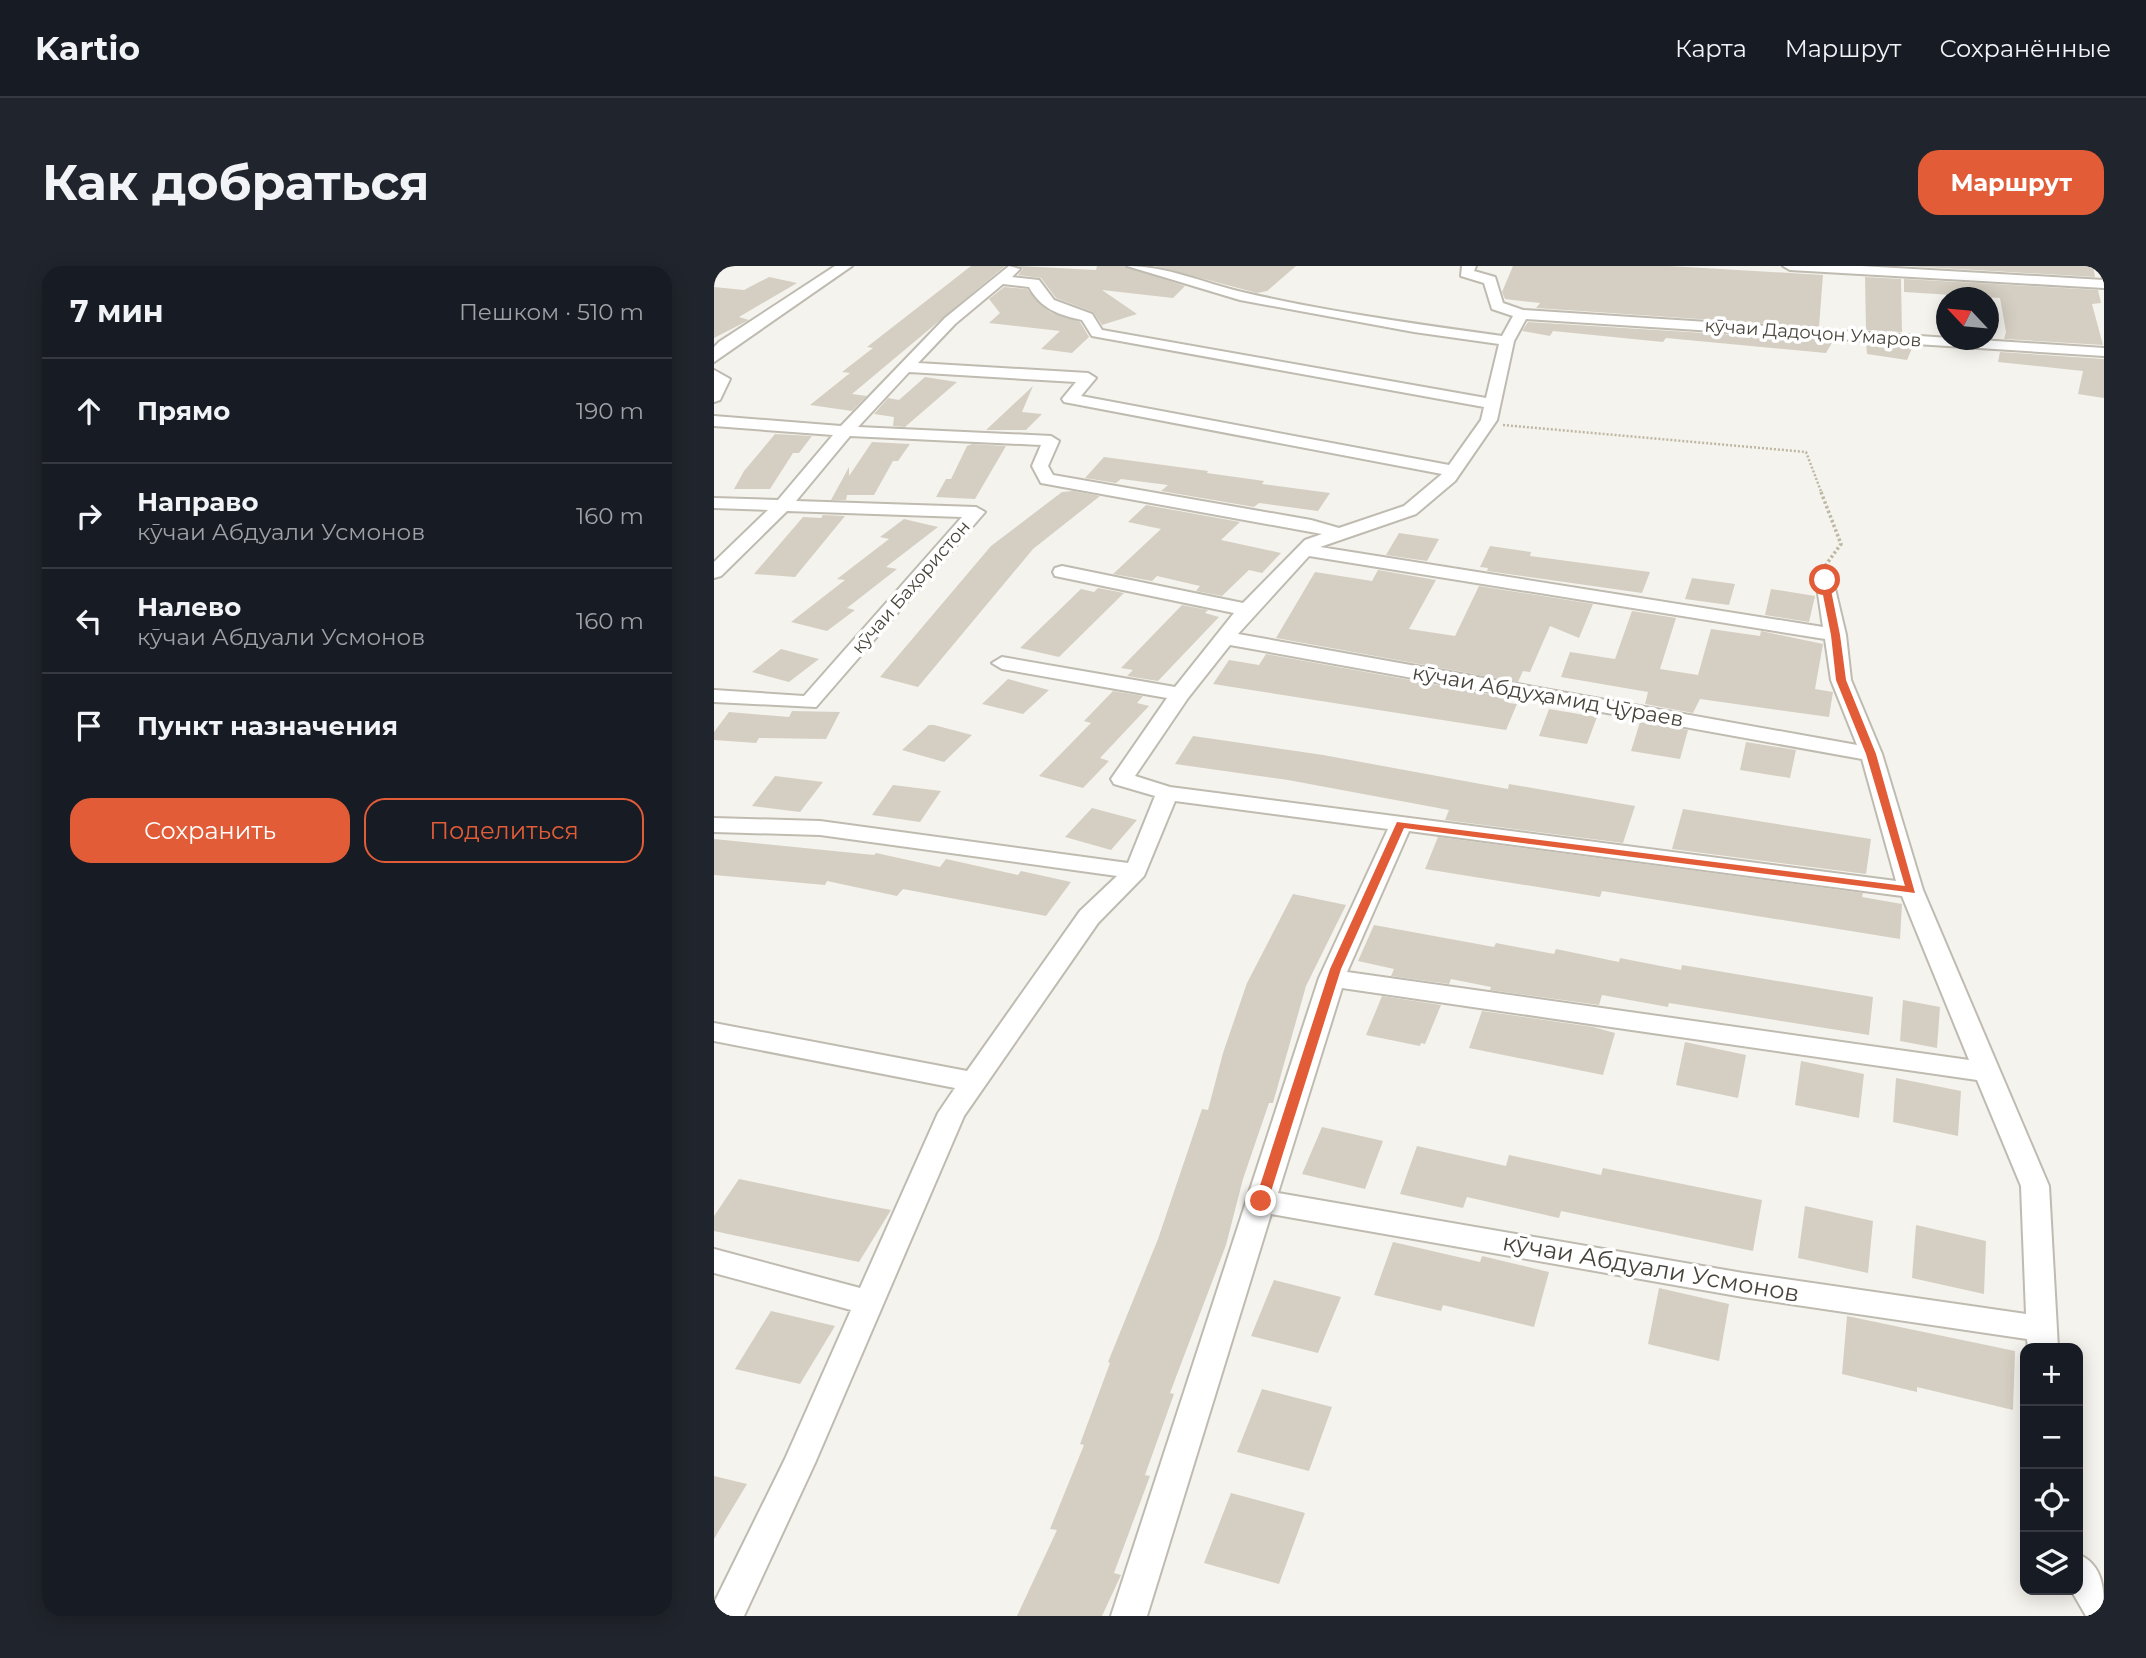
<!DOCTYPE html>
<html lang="ru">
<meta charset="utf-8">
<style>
body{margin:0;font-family:Montserrat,sans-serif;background:#20242c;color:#f1f3f6}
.controls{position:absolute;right:21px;bottom:21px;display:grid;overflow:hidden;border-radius:14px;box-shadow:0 4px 18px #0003}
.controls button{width:63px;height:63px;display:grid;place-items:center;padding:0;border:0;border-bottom:2px solid #363941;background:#171b24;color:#f1f3f6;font:35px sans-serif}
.compass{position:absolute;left:1222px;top:21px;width:63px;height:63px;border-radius:50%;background:#171b24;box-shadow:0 4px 18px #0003;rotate:296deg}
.stop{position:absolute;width:21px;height:21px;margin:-16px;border:5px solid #e15c37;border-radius:50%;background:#fff}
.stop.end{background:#e15c37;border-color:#fff;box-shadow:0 2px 7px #0008}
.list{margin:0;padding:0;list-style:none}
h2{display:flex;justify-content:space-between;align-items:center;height:91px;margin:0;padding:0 28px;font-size:30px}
h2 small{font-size:23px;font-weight:400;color:#9ea1a6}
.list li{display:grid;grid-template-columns:46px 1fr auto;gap:21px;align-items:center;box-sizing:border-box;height:105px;padding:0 28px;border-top:2px solid #363941}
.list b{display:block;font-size:26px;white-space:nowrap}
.list p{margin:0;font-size:23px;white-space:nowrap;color:#9ea1a6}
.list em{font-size:23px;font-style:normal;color:#9ea1a6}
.actions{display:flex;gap:14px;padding:21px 28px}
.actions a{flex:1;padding:16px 0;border:2px solid #e15c37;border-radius:21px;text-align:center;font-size:24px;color:#e15c37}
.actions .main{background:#e15c37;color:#fff}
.icon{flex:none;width:38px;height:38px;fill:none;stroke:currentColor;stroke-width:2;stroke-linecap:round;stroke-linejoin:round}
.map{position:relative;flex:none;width:1390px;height:1350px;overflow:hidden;border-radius:21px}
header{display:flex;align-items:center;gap:42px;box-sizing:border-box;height:98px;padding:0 35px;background:#171b24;border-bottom:2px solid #363941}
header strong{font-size:33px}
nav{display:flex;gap:38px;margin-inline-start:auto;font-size:24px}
.intro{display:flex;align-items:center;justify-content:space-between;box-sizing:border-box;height:168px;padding:0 42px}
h1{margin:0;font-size:49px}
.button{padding:18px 32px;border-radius:21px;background:#e15c37;color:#fff;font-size:24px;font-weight:700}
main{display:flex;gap:42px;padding:0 42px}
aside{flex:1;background:#171b24;border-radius:21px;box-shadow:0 4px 18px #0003}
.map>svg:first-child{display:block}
.building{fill:#d5cfc3}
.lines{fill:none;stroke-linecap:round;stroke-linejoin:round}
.minor-casing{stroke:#bfbbb0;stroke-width:4}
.path-far1{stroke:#bfb7a3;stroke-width:2.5;stroke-dasharray:2 2;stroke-linecap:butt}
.path{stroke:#bfb7a3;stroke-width:3.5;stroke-dasharray:2.5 2.5;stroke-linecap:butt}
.minor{fill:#fff;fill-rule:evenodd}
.route{fill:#e15c37}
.labels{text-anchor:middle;stroke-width:7;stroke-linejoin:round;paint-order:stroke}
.far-street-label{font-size:18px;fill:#49443b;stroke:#fff}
.street-label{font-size:21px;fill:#49443b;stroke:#fff}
.near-street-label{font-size:24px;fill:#49443b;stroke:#fff}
</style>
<header>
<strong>Kartio</strong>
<nav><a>Карта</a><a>Маршрут</a><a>Сохранённые</a></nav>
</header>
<div class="intro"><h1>Как добраться</h1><a class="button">Маршрут</a></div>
<main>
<aside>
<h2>7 мин<small>Пешком · 510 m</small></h2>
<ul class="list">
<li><svg class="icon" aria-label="ahead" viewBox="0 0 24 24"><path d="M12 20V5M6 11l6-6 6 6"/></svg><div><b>Прямо</b></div><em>190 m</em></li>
<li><svg class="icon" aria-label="right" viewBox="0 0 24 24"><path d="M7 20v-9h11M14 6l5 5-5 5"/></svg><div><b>Направо</b><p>кӯчаи Абдуали Усмонов</p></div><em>160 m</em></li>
<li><svg class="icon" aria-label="left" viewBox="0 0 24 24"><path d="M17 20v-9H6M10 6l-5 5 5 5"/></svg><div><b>Налево</b><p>кӯчаи Абдуали Усмонов</p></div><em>160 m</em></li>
<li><svg class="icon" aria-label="arrive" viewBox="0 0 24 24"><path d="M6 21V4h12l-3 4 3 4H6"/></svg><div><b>Пункт назначения</b></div></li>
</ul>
<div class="actions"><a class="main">Сохранить</a><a>Поделиться</a></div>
</aside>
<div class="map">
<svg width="1390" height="1350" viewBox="0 0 1390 1350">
<rect width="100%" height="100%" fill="#f5f3ed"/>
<path class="building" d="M257 0H291L138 128 153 130 138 145 96 139 136 107 128 106 159 82 153 81Z
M305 0 382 4 383 0H410L471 20 459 32 388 24 423 48 388 59 379 46 342 32 327 12 304 9 309 3Z
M441 0H582L553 25 543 27Z
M799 0H955L1109 9 1105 61 822 42 826 37 791 33 788 26Z
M1193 0H1379L1381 11Z
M55 11 83 17 25 51 35 54 0 72V21L30 24Z
M1151 11 1187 13 1188 66 1152 64Z
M1190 13 1384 24 1387 37 1378 38 1389 79 1290 73 1292 66 1286 32 1190 26Z
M290 21 313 23 336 46 366 56 375 71 358 87 327 83 346 65 275 57 286 47 275 33Z
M814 56 1119 75 1112 87 952 72 949 76 839 65 836 70 808 65Z
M1152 77 1199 80 1193 94 1153 88Z
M1286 86 1390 93V132L1364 128 1369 105 1284 96Z
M211 111 243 116 191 161 179 160 180 151 160 148 174 132 185 134Z
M319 120 308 146 328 148 312 164H272Z
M61 168 98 170 85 187H79L56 223H20L30 205Z
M158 176 196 178 184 195H179L160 229H133L132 234H117L135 201V210Z
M258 178 292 180 261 233 222 231 232 213H237L253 180Z
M390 191 494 205 493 207 550 215 548 218 616 227 604 245 545 237 540 241 447 225 454 219 407 213 402 217 371 212Z
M359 225 386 230 319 283 204 421 166 411 277 280 348 226Z
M432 239 526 256 507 274 567 287 548 307 535 304 508 330 482 325 486 320 443 310 438 315 399 308 447 263 414 256Z
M109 249 131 250 81 311 40 308 89 251 107 252Z
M190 253 224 261 172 301 183 303 133 342 141 344 113 365 77 356 131 314 123 313 175 273 166 271Z
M685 267 725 273 713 295 672 289Z
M776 280 817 286 816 290 936 306 928 327 773 305 774 302 766 301Z
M664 304 722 314 695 363 741 370 765 320 879 338 865 372 836 360 816 406 809 405 804 416 562 372 601 306 658 315Z
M978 312 1021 318 1015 339 971 333Z
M384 322 410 327 345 391 306 382 367 323 380 326Z
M1057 323 1101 330 1095 356 1051 349Z
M468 339 494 344 491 347 505 351 444 415 413 410 419 404 407 402Z
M918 345 962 352 946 403 984 409 997 363 1046 370 1047 365 1109 378 1101 423 1119 426 1115 451 986 433 979 447 931 438 934 426 847 411 856 386 901 393Z
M67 383 105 393 75 416 38 406Z
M552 388 796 432 795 437 803 438 792 464 499 418 515 394 545 399Z
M294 413 335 424 309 448 268 438Z
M399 425 429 430 423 437 435 440 386 492 395 495 369 522 325 510 377 457 370 455Z
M835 443 883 451 873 478 825 470Z
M78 445 126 446 112 473 45 472 42 477 0 474V466L15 446 75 451Z
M926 456 974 464 966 493 917 485Z
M215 459H220L258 469 230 496 188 484Z
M479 470 609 489 794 523 795 518 921 540 909 577 731 554 735 544 574 514 461 498Z
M1032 476 1082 484 1076 512 1026 504Z
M61 510 109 516 86 546 38 540Z
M179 519 227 525 206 556 158 549Z
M378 542 423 554 397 584 351 571Z
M969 543 1157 573 1152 608 958 583Z
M724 571 1149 627 1148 631 1188 638 1186 673 888 625 886 631 711 603Z
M0 573 160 589 162 587 226 601 232 593 304 609 307 605 357 616 332 650 189 623 183 630 113 615 111 619 0 609Z
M579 628 632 639 592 720 559 837H555L529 913 512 979 456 1127 460 1128 431 1209 436 1210 400 1307 407 1309 388 1350H303L343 1264 336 1263 370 1179 366 1178 396 1097 394 1096 444 973 488 843 494 844 509 787 533 717Z
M660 659 780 681 782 677 840 688 842 683 905 696 906 692 967 704 968 699 1159 731 1155 769 955 737 954 741 888 729 885 739 776 724 777 721 737 713 735 718 677 710 680 703 644 695Z
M668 730 727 739 711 778 707 777 706 780 652 769Z
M1189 734 1226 741 1223 782 1186 775Z
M768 745 879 761 901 767 889 809 755 782Z
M971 776 1032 789 1024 832 962 819Z
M1087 795 1150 808 1145 852 1081 839Z
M1182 812 1247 825 1244 870 1179 856Z
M608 861 669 875 651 923 588 908Z
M703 880 792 900 795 889 887 909 889 902 1048 934 1039 985 847 945 845 952 753 931 749 942 686 928Z
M25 913 115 932 177 944 145 996 0 965V950Z
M1091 940 1159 955 1154 1007 1084 992Z
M1202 959 1272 975 1270 1028 1198 1012Z
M679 976 766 996 768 990 835 1006 820 1061 729 1039 727 1045 660 1029Z
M560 1014 627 1031 604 1087 537 1070Z
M945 1022 1015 1038 1005 1095 934 1078Z
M57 1045 121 1060 86 1118 21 1103Z
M1133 1050 1301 1085 1299 1144 1203 1121V1126L1128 1108Z
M548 1123 618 1141 595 1205 523 1186Z
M0 1210 33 1218 0 1273Z
M517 1227 591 1247 565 1318 490 1297Z"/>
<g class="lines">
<g class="minor-casing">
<path id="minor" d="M121 0H138L0 96V81L5 76Z
M295 0 306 3 298 11 325 14 340 34 378 48 388 64 772 132 785 78 700 66 526 34 413 0C453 0 490 17 528 26 614 46 702 58 788 70L799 50 778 43 770 17 747 10 748 0H762L760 5 781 11 789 37 809 44 1390 82V90L812 53 800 75 783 154 741 215 702 248 606 281 1109 361 1102 314 1104 310H1118L1132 369 1137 414 1168 488 1209 624 1335 920 1344 1082H1314L1313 1073 1029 1031 557 948 433 1350H397L605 712 674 563 461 535 430 610 384 657 250 850 101 1197 30 1350H0V1337L71 1193 137 1044 0 1007V983L146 1022 224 847 241 822 0 775V757L253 805 366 645 403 610 106 569 0 566V552L106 555 414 597 441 530 400 518 397 513 453 432 288 403 278 397 288 391 461 421 520 347 341 310 339 306 341 302 348 300 529 337 591 274 608 268 327 217 318 200 327 179 136 170 82 235 262 241 271 246 102 441 0 436V424L90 430 248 251 73 245 7 310 0 312V296L54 244 0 242V232L64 234 119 169 0 160V150L127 160 231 52ZM289 18 315 21C327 43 345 49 368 54L378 70 770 141 767 154 735 199 367 130 382 112 374 107 204 97 241 58ZM195 106 362 116 348 133 350 136 728 208 690 240 625 262 597 254 339 209 334 200 345 175 337 170 144 161ZM595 290 1111 373 1117 414 1143 479 524 368ZM516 379 1148 493 1182 615 456 521 421 510 474 432ZM695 565 1188 630 1255 794 633 706ZM628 722 1263 814 1307 920 1312 1048 1029 1007 564 927Z
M1069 0H1147L1390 14V22L1076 4Z
M0 104 16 113 6 134 0 136Z
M1364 1288C1390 1299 1390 1324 1390 1350H1372L1357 1324H1364Z"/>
</g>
<path class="path-far1" d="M789 159 1092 186 1108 228"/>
<path class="path" d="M1107 226 1127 278 1111 300"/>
<use href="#minor" class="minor"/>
</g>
<path class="route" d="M1111 312 1115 314 1126 369 1132 414 1162 488 1201 627 690 562 627 703 554 935 552 938H543L541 935 616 703 683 556 1191 620 1152 488 1122 414 1117 369 1106 314Z"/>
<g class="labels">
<g class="far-street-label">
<text transform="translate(1099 67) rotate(4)" y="6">кӯчаи Дадоҷон Умаров</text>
<text transform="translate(197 321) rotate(-49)" y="6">кӯчаи Баҳористон</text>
</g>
<g class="street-label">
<text transform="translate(834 430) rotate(10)" y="7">кӯчаи Абдуҳамид Ҷӯраев</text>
</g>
<g class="near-street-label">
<text transform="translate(937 1002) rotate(10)" y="8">кӯчаи Абдуали Усмонов</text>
</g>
</g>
</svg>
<div class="controls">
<button>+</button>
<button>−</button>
<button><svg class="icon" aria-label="locate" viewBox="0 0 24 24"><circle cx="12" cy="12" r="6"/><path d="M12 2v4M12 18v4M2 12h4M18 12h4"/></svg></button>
<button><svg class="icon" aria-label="layers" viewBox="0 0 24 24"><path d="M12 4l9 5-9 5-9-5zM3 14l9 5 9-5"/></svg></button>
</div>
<svg class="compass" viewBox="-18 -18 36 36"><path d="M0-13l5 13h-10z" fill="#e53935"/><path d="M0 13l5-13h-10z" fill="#9ea1a6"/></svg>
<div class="stop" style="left:1111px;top:314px"></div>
<div class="stop end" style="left:547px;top:935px"></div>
</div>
</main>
